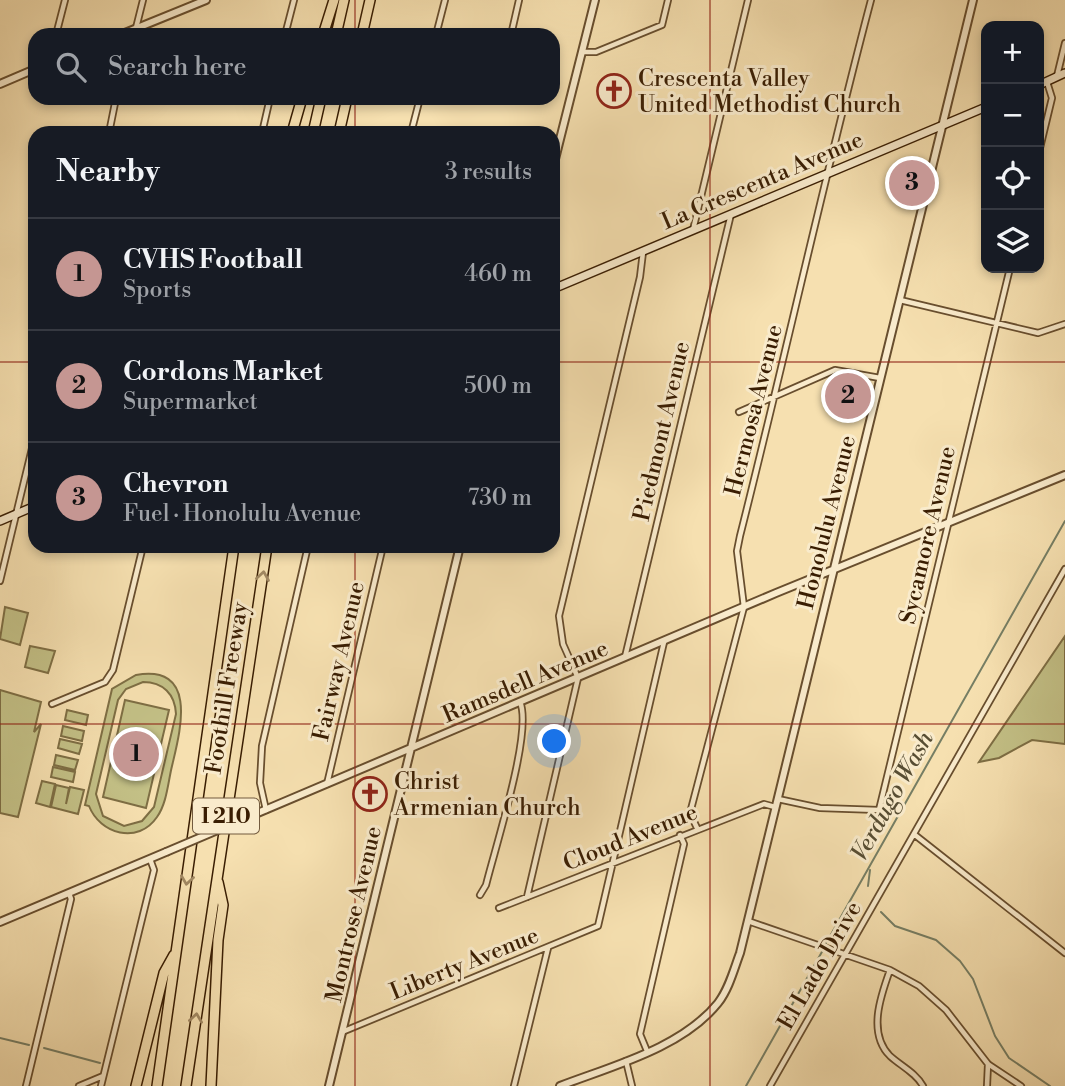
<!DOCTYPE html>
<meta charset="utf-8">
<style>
body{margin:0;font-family:"Libre Bodoni",serif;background:#242831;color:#f1f3f6}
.controls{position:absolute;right:21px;top:21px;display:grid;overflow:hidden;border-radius:14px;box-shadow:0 4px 10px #0003}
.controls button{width:63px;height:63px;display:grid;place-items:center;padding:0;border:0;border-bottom:2px solid #363941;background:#171b24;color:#f1f3f6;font:35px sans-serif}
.you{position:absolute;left:555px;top:742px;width:24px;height:24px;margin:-18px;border:5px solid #fff;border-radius:50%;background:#1a73e8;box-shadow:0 0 0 10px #1a73e833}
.badge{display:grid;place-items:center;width:46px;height:46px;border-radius:50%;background:#c59692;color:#111;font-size:23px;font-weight:700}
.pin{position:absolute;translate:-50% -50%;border:4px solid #fff;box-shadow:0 2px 7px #0006}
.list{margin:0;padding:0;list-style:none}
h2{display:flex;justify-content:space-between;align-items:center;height:91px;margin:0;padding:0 28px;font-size:30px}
h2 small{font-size:23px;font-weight:400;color:#9ea1a6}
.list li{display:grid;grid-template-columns:46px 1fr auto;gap:21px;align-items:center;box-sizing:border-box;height:112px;padding:0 28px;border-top:2px solid #363941}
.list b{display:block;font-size:26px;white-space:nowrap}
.list p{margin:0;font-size:23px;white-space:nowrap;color:#9ea1a6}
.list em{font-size:23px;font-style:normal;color:#9ea1a6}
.icon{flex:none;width:38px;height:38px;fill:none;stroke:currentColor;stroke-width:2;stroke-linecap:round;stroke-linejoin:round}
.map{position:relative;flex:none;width:1065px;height:1086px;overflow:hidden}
.search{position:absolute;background:#171b24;box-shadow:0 4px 10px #0003;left:28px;top:28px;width:532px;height:77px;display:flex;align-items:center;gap:18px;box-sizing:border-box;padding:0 24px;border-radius:21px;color:#9ea1a6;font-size:26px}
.panel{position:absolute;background:#171b24;box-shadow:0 4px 10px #0003;left:28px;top:126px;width:532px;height:427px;border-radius:21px}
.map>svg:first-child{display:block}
.green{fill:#c3c086;stroke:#7e6e44;stroke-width:2;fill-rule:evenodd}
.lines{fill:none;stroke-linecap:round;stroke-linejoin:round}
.stream{stroke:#767e64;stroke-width:2}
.minor-casing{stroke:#684e2e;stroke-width:8}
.tertiary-casing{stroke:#684e2e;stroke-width:10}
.secondary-casing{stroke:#391d02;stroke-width:10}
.motorway-casing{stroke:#391d02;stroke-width:12}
.minor{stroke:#f9ebcc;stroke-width:4.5}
.tertiary{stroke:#f9ebcc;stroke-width:6}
.secondary{stroke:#f9ebcc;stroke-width:7}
.motorway{stroke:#f6e0b0;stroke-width:9}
.tertiary-bridge-casing{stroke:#684e2e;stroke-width:10;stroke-linecap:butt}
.tertiary-bridge{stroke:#f9ebcc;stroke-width:6}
.oneway{stroke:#a18862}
.grid{fill:none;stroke:#8f2418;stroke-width:2;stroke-opacity:0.55}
.labels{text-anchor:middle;stroke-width:6;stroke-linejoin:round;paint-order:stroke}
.shield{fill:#f9ebcc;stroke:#735b3f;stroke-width:2}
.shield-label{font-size:21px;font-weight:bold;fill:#391d02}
.poi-label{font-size:23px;fill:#391d02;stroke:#f9ebcc;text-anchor:start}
.street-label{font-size:23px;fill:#391d02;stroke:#f9ebcc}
.water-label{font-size:24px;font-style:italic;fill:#574d33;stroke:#f9ebcc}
</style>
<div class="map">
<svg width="1065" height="1086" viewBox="0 0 1065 1086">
<rect width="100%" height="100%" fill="#f6e0b0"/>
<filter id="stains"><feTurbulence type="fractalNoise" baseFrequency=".00286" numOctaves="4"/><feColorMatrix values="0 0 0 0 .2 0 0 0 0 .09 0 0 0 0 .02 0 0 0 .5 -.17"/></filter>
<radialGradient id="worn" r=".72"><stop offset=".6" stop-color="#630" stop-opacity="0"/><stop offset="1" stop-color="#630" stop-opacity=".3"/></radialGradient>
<path class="green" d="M5 607 28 613 20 645 0 639Z
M1065 636V744L1032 740 999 758 979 762Z
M30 646 55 651 48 673 25 667Z
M136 675C199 664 180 732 172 766 168 782 167 803 157 817 138 845 100 834 89 806L85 805 112 689ZM143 682C163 682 175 694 176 714L154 807 142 821 124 826 103 816 96 794 118 700 126 689Z
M0 690 41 702 34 732 41 724 18 817 0 813Z
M125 700 169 710 146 808 103 797Z
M67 710 88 715 86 725 65 720Z
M63 726 84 731 82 741 61 736Z
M60 739 82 744 79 754 58 748Z
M56 755 78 760 75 770 54 765Z
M53 767 75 772 73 782 51 777Z
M42 781 55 784 50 807 36 803Z
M56 785 69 788 66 804 70 787 84 790 78 814 51 807Z"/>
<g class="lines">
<path class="stream" d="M868 886 870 870
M881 912 895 926 936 940 960 961 973 979 995 1036 1009 1058 1050 1086
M825 945 1065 521
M0 1038 29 1045
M44 1048 100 1063
M746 1086 823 950"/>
<g class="minor-casing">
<path id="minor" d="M136 28 143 0
M56 35 65 0
M285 35 294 0
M436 35 445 0
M511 35 519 0
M582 52H596L662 25 668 0
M1057 76 1065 43
M109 133 116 98
M262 133 270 98
M411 133 420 98
M1039 152 1052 98 1047 82
M693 230 748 0
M900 300 1038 333 1065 324
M739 412 835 370 880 378
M0 581 35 436
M625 657 731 214
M52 704 105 682 113 670 143 546
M327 784 383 546
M778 799 820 808 879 810 1010 268
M266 810 260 783 262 746 308 546
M697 828 690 813 744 607 737 551 740 536C785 358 824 178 871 0
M915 835 1065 953
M480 895 486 885C495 848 533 731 520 702
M527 897 578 678 563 644 559 616 640 277 643 252
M499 908 764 804 775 807
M748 921 890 970 919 986 946 1010 988 1064 1021 1086
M890 970C881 995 867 1033 890 1056 901 1066 916 1073 923 1086
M342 1032 598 926 664 642
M647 1051 640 1034 684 844 680 835
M626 1061 632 1086
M26 1086 71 899 69 893
M79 1086 103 1076
M101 1086 154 870 150 859
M514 1086 548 948
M770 1086 1065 569
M987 1086 988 1064"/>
</g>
<g class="tertiary-casing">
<path id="tertiary" d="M120 35 206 0
M0 84 35 69
M553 167 595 0
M246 818 776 593 1065 475
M0 922 166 852
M329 1086 460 546
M560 1086C612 1066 682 1048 718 1003 729 989 734 969 740 953L973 0"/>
</g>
<g class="secondary-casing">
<path id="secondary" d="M1039 85 1065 73
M553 289 986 107
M0 521 35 506"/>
</g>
<g class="motorway-casing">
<path id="motorway" d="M323 35 334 0
M336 35 344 0
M362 35 370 0
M292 133 302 98
M313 133 321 98
M339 133 347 98
M136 1086 164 973 174 955
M157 1086 234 546
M186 1086 267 546
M211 1086 218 940 223 905 218 882"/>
</g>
<use href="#minor" class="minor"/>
<use href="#tertiary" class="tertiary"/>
<use href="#secondary" class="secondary"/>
<use href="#motorway" class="motorway"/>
<g class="tertiary-bridge-casing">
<path id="tertiary-bridge" d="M166 852 246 818"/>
</g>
<use href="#tertiary-bridge" class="tertiary-bridge"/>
</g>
<defs><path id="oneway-chevron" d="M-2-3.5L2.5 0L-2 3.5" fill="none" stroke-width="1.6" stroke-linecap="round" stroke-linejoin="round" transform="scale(1.75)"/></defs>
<g class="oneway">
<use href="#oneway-chevron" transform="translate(263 576) rotate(-81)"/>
<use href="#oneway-chevron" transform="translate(187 880) rotate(98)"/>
<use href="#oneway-chevron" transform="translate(196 1018) rotate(-82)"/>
</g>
<path class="grid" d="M355 0V35M710 0V1086M355 98V133M0 362H35M553 362H1065M355 546V1086M0 724H1065"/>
<defs>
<g id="church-ring" transform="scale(1.75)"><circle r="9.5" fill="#f9ebcc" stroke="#8f2418" stroke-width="1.5"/><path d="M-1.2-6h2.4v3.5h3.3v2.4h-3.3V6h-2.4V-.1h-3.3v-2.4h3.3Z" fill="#8f2418"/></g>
</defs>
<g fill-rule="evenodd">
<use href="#church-ring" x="614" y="91"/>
<use href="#church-ring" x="370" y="794"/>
</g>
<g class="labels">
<rect class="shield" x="193" y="798.5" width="66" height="35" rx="5"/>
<g class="shield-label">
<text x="226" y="823">I 210</text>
</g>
<g class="poi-label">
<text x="638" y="86">Crescenta Valley<tspan x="638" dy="26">United Methodist Church</tspan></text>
<text x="394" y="789">Christ<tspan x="394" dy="26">Armenian Church</tspan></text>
</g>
<g class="street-label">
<text transform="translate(762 180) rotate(-23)" y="8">La Crescenta Avenue</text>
<text transform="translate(753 410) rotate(-76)" y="8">Hermosa Avenue</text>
<text transform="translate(661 431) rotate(-77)" y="8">Piedmont Avenue</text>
<text transform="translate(826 522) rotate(-76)" y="8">Honolulu Avenue</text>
<text transform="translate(927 535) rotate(-77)" y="8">Sycamore Avenue</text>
<text transform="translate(338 661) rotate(-77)" y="8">Fairway Avenue</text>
<text transform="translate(525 681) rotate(-23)" y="8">Ramsdell Avenue</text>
<text transform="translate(226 688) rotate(-81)" y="8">Foothill Freeway</text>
<text transform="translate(630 837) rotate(-22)" y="8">Cloud Avenue</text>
<text transform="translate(353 914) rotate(-77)" y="8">Montrose Avenue</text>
<text transform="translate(464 963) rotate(-22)" y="8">Liberty Avenue</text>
<text transform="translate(819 965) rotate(-60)" y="8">El Lado Drive</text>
</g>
<g class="water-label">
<text transform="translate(892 796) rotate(-61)" y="8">Verdugo Wash</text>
</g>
</g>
<rect width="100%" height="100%" filter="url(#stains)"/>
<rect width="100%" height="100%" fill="url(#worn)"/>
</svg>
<div class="controls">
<button>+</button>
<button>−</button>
<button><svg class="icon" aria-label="locate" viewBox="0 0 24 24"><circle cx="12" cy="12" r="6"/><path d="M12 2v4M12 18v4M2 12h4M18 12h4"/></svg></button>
<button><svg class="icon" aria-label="layers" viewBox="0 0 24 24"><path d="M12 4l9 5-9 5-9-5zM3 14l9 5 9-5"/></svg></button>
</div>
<div class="you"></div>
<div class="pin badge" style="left:136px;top:754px">1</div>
<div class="pin badge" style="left:848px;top:396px">2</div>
<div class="pin badge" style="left:912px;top:183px">3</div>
<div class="search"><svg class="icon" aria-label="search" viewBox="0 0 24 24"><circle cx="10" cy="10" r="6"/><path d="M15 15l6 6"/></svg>Search here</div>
<section class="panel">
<h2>Nearby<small>3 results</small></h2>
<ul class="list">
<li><span class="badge">1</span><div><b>CVHS Football</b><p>Sports</p></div><em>460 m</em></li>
<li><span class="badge">2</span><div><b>Cordons Market</b><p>Supermarket</p></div><em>500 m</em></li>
<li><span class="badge">3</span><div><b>Chevron</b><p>Fuel · Honolulu Avenue</p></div><em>730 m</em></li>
</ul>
</section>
</div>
